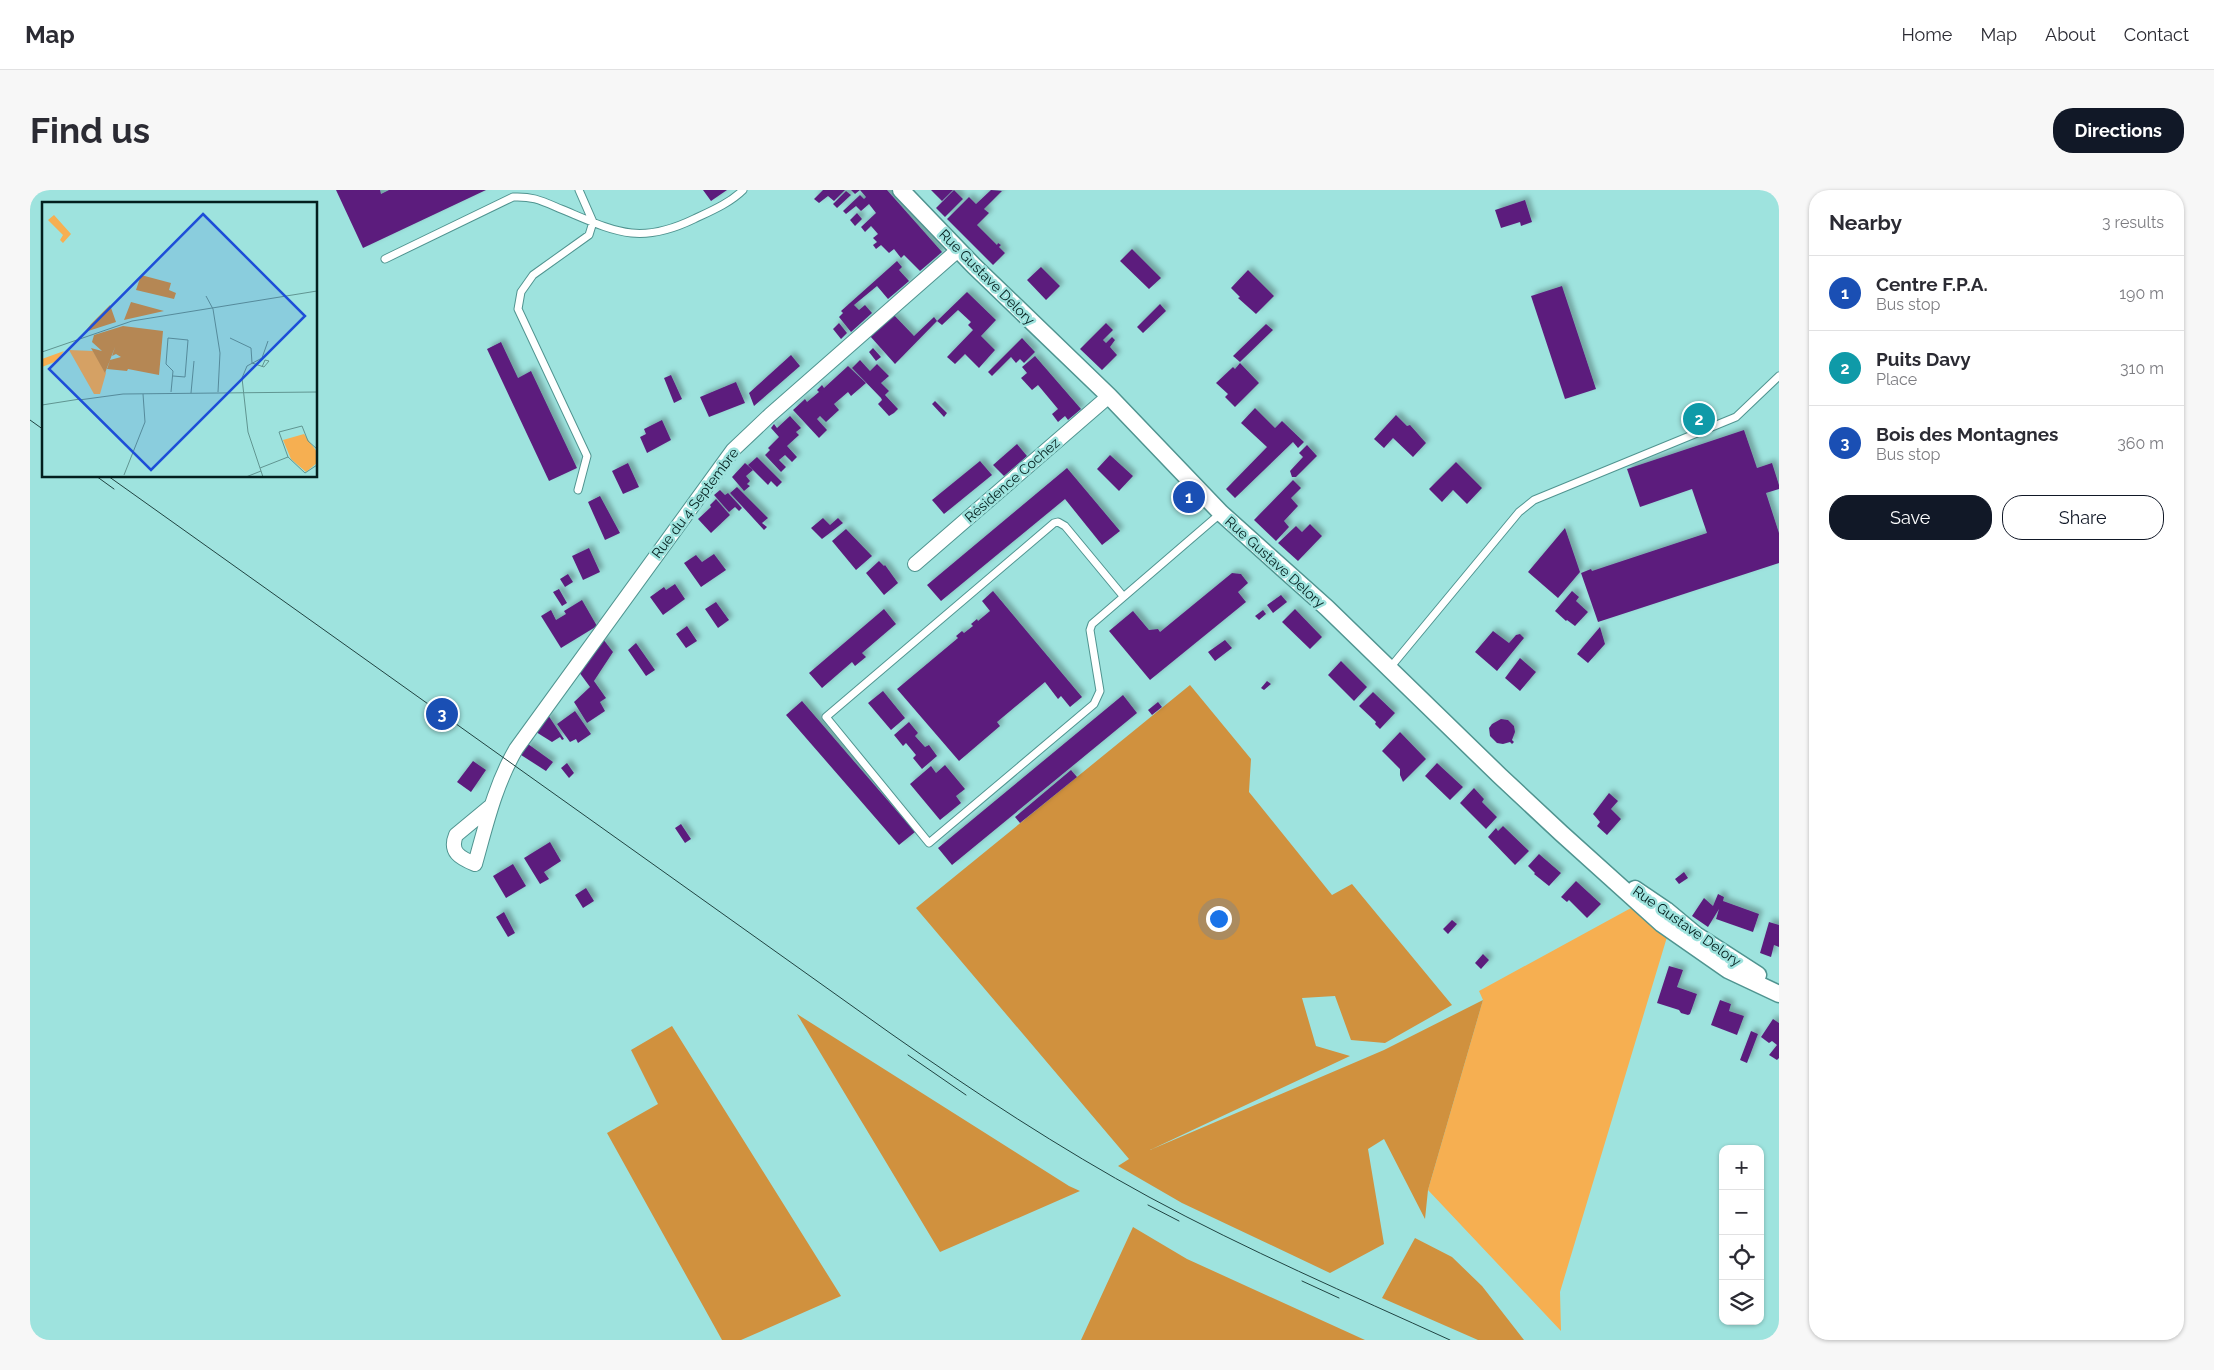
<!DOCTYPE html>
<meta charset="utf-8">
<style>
body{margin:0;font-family:Raleway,sans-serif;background:#f7f7f7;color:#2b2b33}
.controls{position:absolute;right:15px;bottom:15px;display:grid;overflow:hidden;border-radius:10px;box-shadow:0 1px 4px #0004}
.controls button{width:45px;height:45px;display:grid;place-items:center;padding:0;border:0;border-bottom:1px solid #e1e1e2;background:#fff;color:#2b2b33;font:25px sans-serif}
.you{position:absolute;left:1188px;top:728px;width:18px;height:18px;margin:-12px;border:4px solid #fff;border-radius:50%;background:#1a73e8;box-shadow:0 0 0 8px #1a73e833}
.badge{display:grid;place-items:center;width:32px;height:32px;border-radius:50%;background:#111827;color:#fff;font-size:16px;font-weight:700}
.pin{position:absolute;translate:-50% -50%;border:2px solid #fff;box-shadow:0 1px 5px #0006}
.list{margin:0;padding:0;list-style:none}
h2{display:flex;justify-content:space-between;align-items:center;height:65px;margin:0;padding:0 20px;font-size:21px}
h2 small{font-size:16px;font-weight:400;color:#7c7c81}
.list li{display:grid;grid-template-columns:32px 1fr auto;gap:15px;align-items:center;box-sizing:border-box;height:75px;padding:0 20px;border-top:1px solid #e1e1e2}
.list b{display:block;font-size:19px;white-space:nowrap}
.list p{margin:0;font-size:16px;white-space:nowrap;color:#7c7c81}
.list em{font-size:16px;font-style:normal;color:#7c7c81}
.actions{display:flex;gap:10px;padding:15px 20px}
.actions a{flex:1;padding:11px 0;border:1px solid #111827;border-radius:20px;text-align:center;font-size:18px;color:#111827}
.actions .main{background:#111827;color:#fff}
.icon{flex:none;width:28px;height:28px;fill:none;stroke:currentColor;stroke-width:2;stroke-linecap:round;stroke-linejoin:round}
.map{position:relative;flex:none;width:1749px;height:1150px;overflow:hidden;border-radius:20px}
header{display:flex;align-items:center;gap:30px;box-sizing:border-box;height:70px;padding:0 25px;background:#fff;border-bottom:1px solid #e1e1e2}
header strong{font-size:24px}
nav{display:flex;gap:28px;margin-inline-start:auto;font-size:18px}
.intro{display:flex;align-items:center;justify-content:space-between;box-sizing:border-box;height:120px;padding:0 30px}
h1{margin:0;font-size:35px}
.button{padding:12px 22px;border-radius:20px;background:#111827;color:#fff;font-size:18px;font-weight:700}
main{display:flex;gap:30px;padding:0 30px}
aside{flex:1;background:#fff;border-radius:20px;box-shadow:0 1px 4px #0004}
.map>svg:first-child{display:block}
.green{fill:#f6af51}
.forest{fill:#d0913e}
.building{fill:#5c1e7d;filter:url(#shadow)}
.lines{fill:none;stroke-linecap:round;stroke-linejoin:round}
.service-casing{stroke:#509490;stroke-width:9}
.minor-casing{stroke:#509490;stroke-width:16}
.tertiary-casing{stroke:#509490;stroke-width:19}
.service{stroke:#fff;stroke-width:7}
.minor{stroke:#fff;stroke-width:14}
.tertiary{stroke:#fff;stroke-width:16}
.tram{stroke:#204442;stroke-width:1}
.labels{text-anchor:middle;stroke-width:5;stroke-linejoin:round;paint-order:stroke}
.street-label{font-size:14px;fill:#031f1e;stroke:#9ee3de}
.inset-road{fill:none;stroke:#609591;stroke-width:1}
.view{fill:#1d4ed8;fill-opacity:0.15;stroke:#1d4ed8;stroke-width:2.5}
.inset-edge{fill:none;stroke:#031f1e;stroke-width:2.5}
</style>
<header>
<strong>Map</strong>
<nav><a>Home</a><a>Map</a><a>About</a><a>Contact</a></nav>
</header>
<div class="intro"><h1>Find us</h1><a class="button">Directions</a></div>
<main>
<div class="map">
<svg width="1749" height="1150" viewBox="0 0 1749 1150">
<defs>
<filter id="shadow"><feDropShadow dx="4" dy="-4" stdDeviation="2.5" flood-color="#0004"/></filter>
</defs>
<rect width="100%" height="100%" fill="#9ee3de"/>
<path class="green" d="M1601 718 1637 747 1530 1102 1531 1141 1398 1000 1453 810 1449 801Z"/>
<path class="forest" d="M1160 495 1221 569 1219 602 1302 705 1322 694 1422 815 1355 853 1321 850 1305 806 1272 808 1286 856 1320 866 1120 960 1354 860 1453 810 1398 1000 1395 1029 1354 949 1338 959 1354 1054 1300 1083 1152 1013 1088 976 1099 969 886 718Z
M767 824 1039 996 1050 1001 910 1062Z
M642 836 811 1106 711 1150H692L577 943 628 914 601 860Z
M1103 1037 1157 1069 1335 1150H1051Z
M1385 1048 1422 1067 1452 1096 1494 1150H1448L1352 1108Z"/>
<path class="building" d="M306 0H350L351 4 359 0H456L333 58Z
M673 0H697L681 11Z
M793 0H815L804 11 798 6 789 13 784 9Z
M821 0H857L912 62 890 81 874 65 871 68 864 59 859 63 851 55 846 59 843 55 847 52 843 48 848 44 841 36 835 42 831 37 846 23 839 14 831 21 826 16 816 24 813 21 830 5 834 9 836 7 830 0 825 4Z
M901 0H923L912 11Z
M924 0 933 9 915 27 906 18Z
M961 0 972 1 954 19 959 23 947 35 967 55 968 53 971 55 969 57 975 63 963 75 917 29 939 7 946 14Z
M816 1 821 5 807 18 803 14Z
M1495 10 1502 32 1491 36 1490 32 1471 38 1465 20Z
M827 23 832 29 825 36 820 30Z
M1102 59 1131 88 1119 99 1090 71Z
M867 71 872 77 869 80 879 91 858 109 847 96 824 115 829 120 835 115 842 123 821 142 809 127 813 123 811 121Z
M1011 77 1030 96 1016 110 997 90Z
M1218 80 1244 106 1226 124 1208 108 1210 107 1201 98Z
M1532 96 1566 199 1535 209 1501 106Z
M937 102 966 130 951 146 965 160 949 178 935 164 925 174 917 167 943 140 938 135 941 132 928 120 912 135 907 131Z
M1130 114 1136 121 1113 143 1107 137Z
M864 125 884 146 904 127 907 131 865 174 840 146Z
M809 133 817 143 811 149 803 139Z
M1076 133 1083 140 1073 150 1076 153 1082 147 1085 150 1080 157 1087 165 1072 180 1050 159Z
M1236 134 1243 140 1210 172 1203 166Z
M992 148 1005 162 994 173 990 169 986 173 981 167 962 186 958 182Z
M471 152 488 188 501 181 547 278 519 291 457 159Z
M843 158 851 167 846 171 839 162Z
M761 165 770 176 724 216 719 203Z
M1005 166 1051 219 1038 230 1035 226 1028 232 1022 224 1028 219 1008 195 1002 200 991 188 997 183 992 177Z
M830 170 840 181 847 174 859 186 851 193 859 201 855 205 868 219 864 223 859 226 848 214 852 210 851 208 822 178Z
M1210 173 1229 193 1205 217 1195 207 1198 204 1186 193 1203 177 1205 179Z
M818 176 836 193 821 206 818 202 804 214 809 220 796 232 790 226 787 229 797 240 789 248 763 220 775 209 777 212 789 202 787 200 792 195 794 198Z
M641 185 652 209 644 213 634 188Z
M706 192 715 213 679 227 670 207Z
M905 211 917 223 914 227 902 214Z
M1225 218 1245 238 1252 231 1274 252 1268 258 1263 252 1205 308 1196 299 1237 257 1211 233Z
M1366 225 1377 236 1380 235 1396 253 1383 267 1363 248 1354 258 1344 249Z
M760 226 771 238 766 242 769 245 757 256 767 267 762 272 755 265 749 270 756 277 751 282 735 265 740 260 738 258 749 247 741 238 744 234 747 238Z
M632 230 641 250 617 263 610 247 616 244 614 239Z
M1714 240 1727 278 1742 273 1749 295V299L1736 303 1749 343V373L1568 432 1551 383 1561 379 1562 381 1677 343 1662 299 1610 317 1597 279Z
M987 254 997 266 974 286 963 275Z
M1277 255 1287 266 1266 287H1262L1260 281 1273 267 1269 263Z
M1080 265 1103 286 1089 301 1067 279Z
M727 267 752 292 747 297 741 291 738 295 718 275Z
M950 271 962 285 914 324 902 310Z
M1426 272 1452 298 1437 314 1423 300 1412 312 1399 299Z
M598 273 609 297 593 304 582 281Z
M715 273 723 280 716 286 720 291 717 294 720 296 714 301 702 287Z
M1037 278 1090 341 1072 355 1035 309 911 411 897 395Z
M1263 290 1271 298 1261 308 1268 316 1254 331 1259 337 1246 351 1224 330Z
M707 297 738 328 732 333 737 337 734 340 700 303Z
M690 300 695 305 698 303 712 318 709 321 705 317 699 322 684 305Z
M570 306 590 343 575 350 558 312Z
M686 309 700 325 681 343 668 329 681 317 680 315Z
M793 328 800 335 808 328 813 333 792 349 781 338Z
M1280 334 1292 346 1268 371 1248 353 1266 336 1272 342Z
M1535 338 1550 382 1528 408 1498 382Z
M816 339 842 366 826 380 802 351Z
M559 358 570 382 553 390 542 366Z
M684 364 696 380 671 397 654 373 666 365 672 372Z
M849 371 854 376 855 375 868 393 854 405 836 383Z
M1202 383 1211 384 1218 393 1208 402 1216 412 1120 490 1079 441 1103 421 1119 440 1128 439 1130 442Z
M538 384 543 392 535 397 530 389Z
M645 394 655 409 633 425 620 407 634 397 636 400Z
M529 399 537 413 532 416 523 402Z
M963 401 1052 507 1040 517 1031 506 1028 509 1015 492 967 532 970 536 929 571 867 499 928 448 926 446 932 441 934 443 943 436 941 434 947 429 948 431 960 421 952 411Z
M1542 401 1549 407 1546 411 1558 422 1545 436 1537 430 1536 431 1525 421Z
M1251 405 1257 412 1243 423 1237 415Z
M552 410 567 436 531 458 511 426 521 420 526 430 536 424 534 421Z
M686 412 699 430 688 438 675 419Z
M854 419 866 434 832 463 836 467 825 476 822 472 792 498 779 483Z
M1265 419 1292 447 1280 459 1252 432Z
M1233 420 1236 424 1229 430 1225 426Z
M657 436 667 451 656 458 646 444Z
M1570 437 1575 454 1558 473 1547 464Z
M1463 441 1479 453 1486 445 1490 444 1494 448 1467 481 1445 462Z
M573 449 583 462 564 491 576 508 570 512 575 521 557 533 544 512 560 497 549 482Z
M1195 450 1202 458 1185 471 1178 462Z
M606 453 625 480 616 486 598 460Z
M1490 468 1506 482 1490 501 1475 488Z
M1311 471 1337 497 1324 511 1298 485Z
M1237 491 1241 494 1234 500 1231 498Z
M853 501 875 528 861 540 838 513Z
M1343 502 1365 523 1350 539 1345 534 1346 532 1329 516Z
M1093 505 1107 523 922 675 908 658Z
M772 511 885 642 869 655 756 525Z
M1128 512 1132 517 1122 525 1118 520Z
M545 521 561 544 548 553 546 549 540 552 527 534Z
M518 525 534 549 532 550 530 547 522 552 506 542Z
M1471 529 1478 530 1484 536 1485 542 1482 550 1484 552 1482 554 1480 552 1473 554 1467 553 1460 546 1459 538 1462 534Z
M879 532 888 543 885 546 895 557 899 555 907 566 892 579 883 568 886 565 876 553 873 556 864 545Z
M1370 542 1396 569 1373 592 1370 585V579L1352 561Z
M498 554 523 572 516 581 491 565Z
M443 571 456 580 441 602 427 592Z
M537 573 544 583 539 588 531 578Z
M1407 573 1433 597 1420 610 1395 586Z
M915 575 935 599 926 606 931 613 910 630 880 594 901 576 906 583Z
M1041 580 1047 587 990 633 985 627Z
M1444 598 1454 609 1452 612 1467 627 1456 639 1430 613Z
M1579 603 1588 611 1581 619 1591 629 1577 645 1567 636 1570 632 1563 624Z
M651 634 661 649 655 653 645 638Z
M1473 636 1499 661 1485 675 1458 647 1466 638 1468 641Z
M520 652 531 671 514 682 519 689 510 694 494 668Z
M1509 664 1531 683 1519 696 1504 684 1505 683 1498 676Z
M483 674 496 696 476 708 463 686Z
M1654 682 1658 688 1649 694 1645 689Z
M1546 691 1571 714 1557 728 1539 710 1537 712 1531 707Z
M556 698 564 711 553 718 545 705Z
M1688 704 1694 707 1693 711 1729 724 1723 742 1686 729 1689 719 1678 737 1662 726 1674 708 1683 716Z
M474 722 485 743 478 747 466 727Z
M1422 730 1427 734 1418 744 1413 739Z
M1739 732 1749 735V757L1744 755 1741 767 1730 763Z
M1453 764 1459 770 1451 779 1445 773Z
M1639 776 1653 780 1647 797 1667 804 1660 824 1658 825 1651 823 1649 820 1627 813Z
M1690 810 1701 814 1699 821 1714 826 1707 845 1681 835Z
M1743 829 1749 833V868L1747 870 1739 865 1747 855 1742 851 1739 853 1731 847Z
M1721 841 1728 844 1717 873 1710 870Z"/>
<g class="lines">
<g class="service-casing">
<path id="service" d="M355 69 483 7C503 6 512 11 531 19 584 41 608 56 664 29 681 21 700 13 713 0
M548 300 557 266 488 119 491 102 503 85 559 45 563 32 549 0
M1093 406 1035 336 1028 332 1024 333 796 527 899 653 1064 514 1070 501 1060 440 1062 434 1191 323
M1359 479 1489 322 1504 310 1706 227 1749 186"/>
</g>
<g class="minor-casing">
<path id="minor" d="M885 374 1079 206
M461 616 426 645C419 662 430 668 445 674 456 635 465 595 486 559L703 260 740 225 928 60"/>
</g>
<g class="tertiary-casing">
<path id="tertiary" d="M871 0 944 76 1079 206 1191 323 1297 418 1470 586 1531 643 1632 734 1698 780 1749 804
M1605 699 1636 720 1666 745 1728 785"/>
</g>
<use href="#service" class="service"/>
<use href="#minor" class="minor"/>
<use href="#tertiary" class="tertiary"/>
<path class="tram" d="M0 230 14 240
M66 286 84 299
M78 286 860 843C944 902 1029 958 1119 1007 1217 1060 1319 1104 1420 1150
M878 865 936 905
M1118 1015 1149 1031
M1272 1091 1309 1108"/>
</g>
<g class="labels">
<g class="street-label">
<text transform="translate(957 87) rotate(45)" y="5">Rue Gustave Delory</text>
<text transform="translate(982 290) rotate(-41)" y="5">Résidence Cochez</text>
<text transform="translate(665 313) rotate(-53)" y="5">Rue du 4 Septembre</text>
<text transform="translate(1245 372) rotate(42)" y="5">Rue Gustave Delory</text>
<text transform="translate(1657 736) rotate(35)" y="5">Rue Gustave Delory</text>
</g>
</g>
<g transform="translate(12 12)">
<rect width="275" height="275" fill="#9ee3de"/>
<path d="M12 13 29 32 21 41 18 38 21 33 6 18ZM27 148 51 149 64 171 58 192H52ZM22 149 15 159 0 165V157ZM262 232 275 250V261L264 270 249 257 241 238Z" fill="#f6af51"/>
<path d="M99 73 129 81 127 88 134 91 132 97 94 88ZM89 100 122 109 82 118ZM68 103 74 120 43 130 49 122ZM81 124 121 129 117 173 86 167 85 169 65 167 68 158 79 155 74 152 70 154 73 145 63 171 49 146 60 149 50 140 52 133Z" fill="#d0913e"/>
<path class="inset-road" d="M164 94 171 107 178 151 176 190M188 136 209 146 210 161 222 165 227 159 223 158 220 165M0 150 90 119 275 89M129 190 131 169 124 162 126 136 146 138 143 175 131 174M149 191 152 159M37 198 81 192 275 190M0 203 38 197M275 247 266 239 260 224 237 230 246 255 263 271 275 263M218 266 246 255M82 273 103 220 101 192M204 275 219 269M221 275 206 230 200 176 205 164 220 156 226 139"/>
<path class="view" d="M161 12 263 114 109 268 7 167Z"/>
<rect width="275" height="275" class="inset-edge"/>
</g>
</svg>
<div class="controls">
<button>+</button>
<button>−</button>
<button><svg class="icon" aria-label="locate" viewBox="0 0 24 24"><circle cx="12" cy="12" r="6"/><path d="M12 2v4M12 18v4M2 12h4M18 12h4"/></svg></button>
<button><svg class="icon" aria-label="layers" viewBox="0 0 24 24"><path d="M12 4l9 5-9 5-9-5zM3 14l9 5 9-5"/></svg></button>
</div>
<div class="you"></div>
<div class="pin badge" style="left:1159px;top:307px;background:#1a4fb4">1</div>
<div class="pin badge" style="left:1669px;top:229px;background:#0f9aa8">2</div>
<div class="pin badge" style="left:412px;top:524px;background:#1a4fb4">3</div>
</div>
<aside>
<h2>Nearby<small>3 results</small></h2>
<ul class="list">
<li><span class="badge" style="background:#1a4fb4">1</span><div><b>Centre F.P.A.</b><p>Bus stop</p></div><em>190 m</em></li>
<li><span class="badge" style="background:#0f9aa8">2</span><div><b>Puits Davy</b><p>Place</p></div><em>310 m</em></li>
<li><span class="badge" style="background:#1a4fb4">3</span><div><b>Bois des Montagnes</b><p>Bus stop</p></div><em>360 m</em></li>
</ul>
<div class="actions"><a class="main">Save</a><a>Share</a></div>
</aside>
</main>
